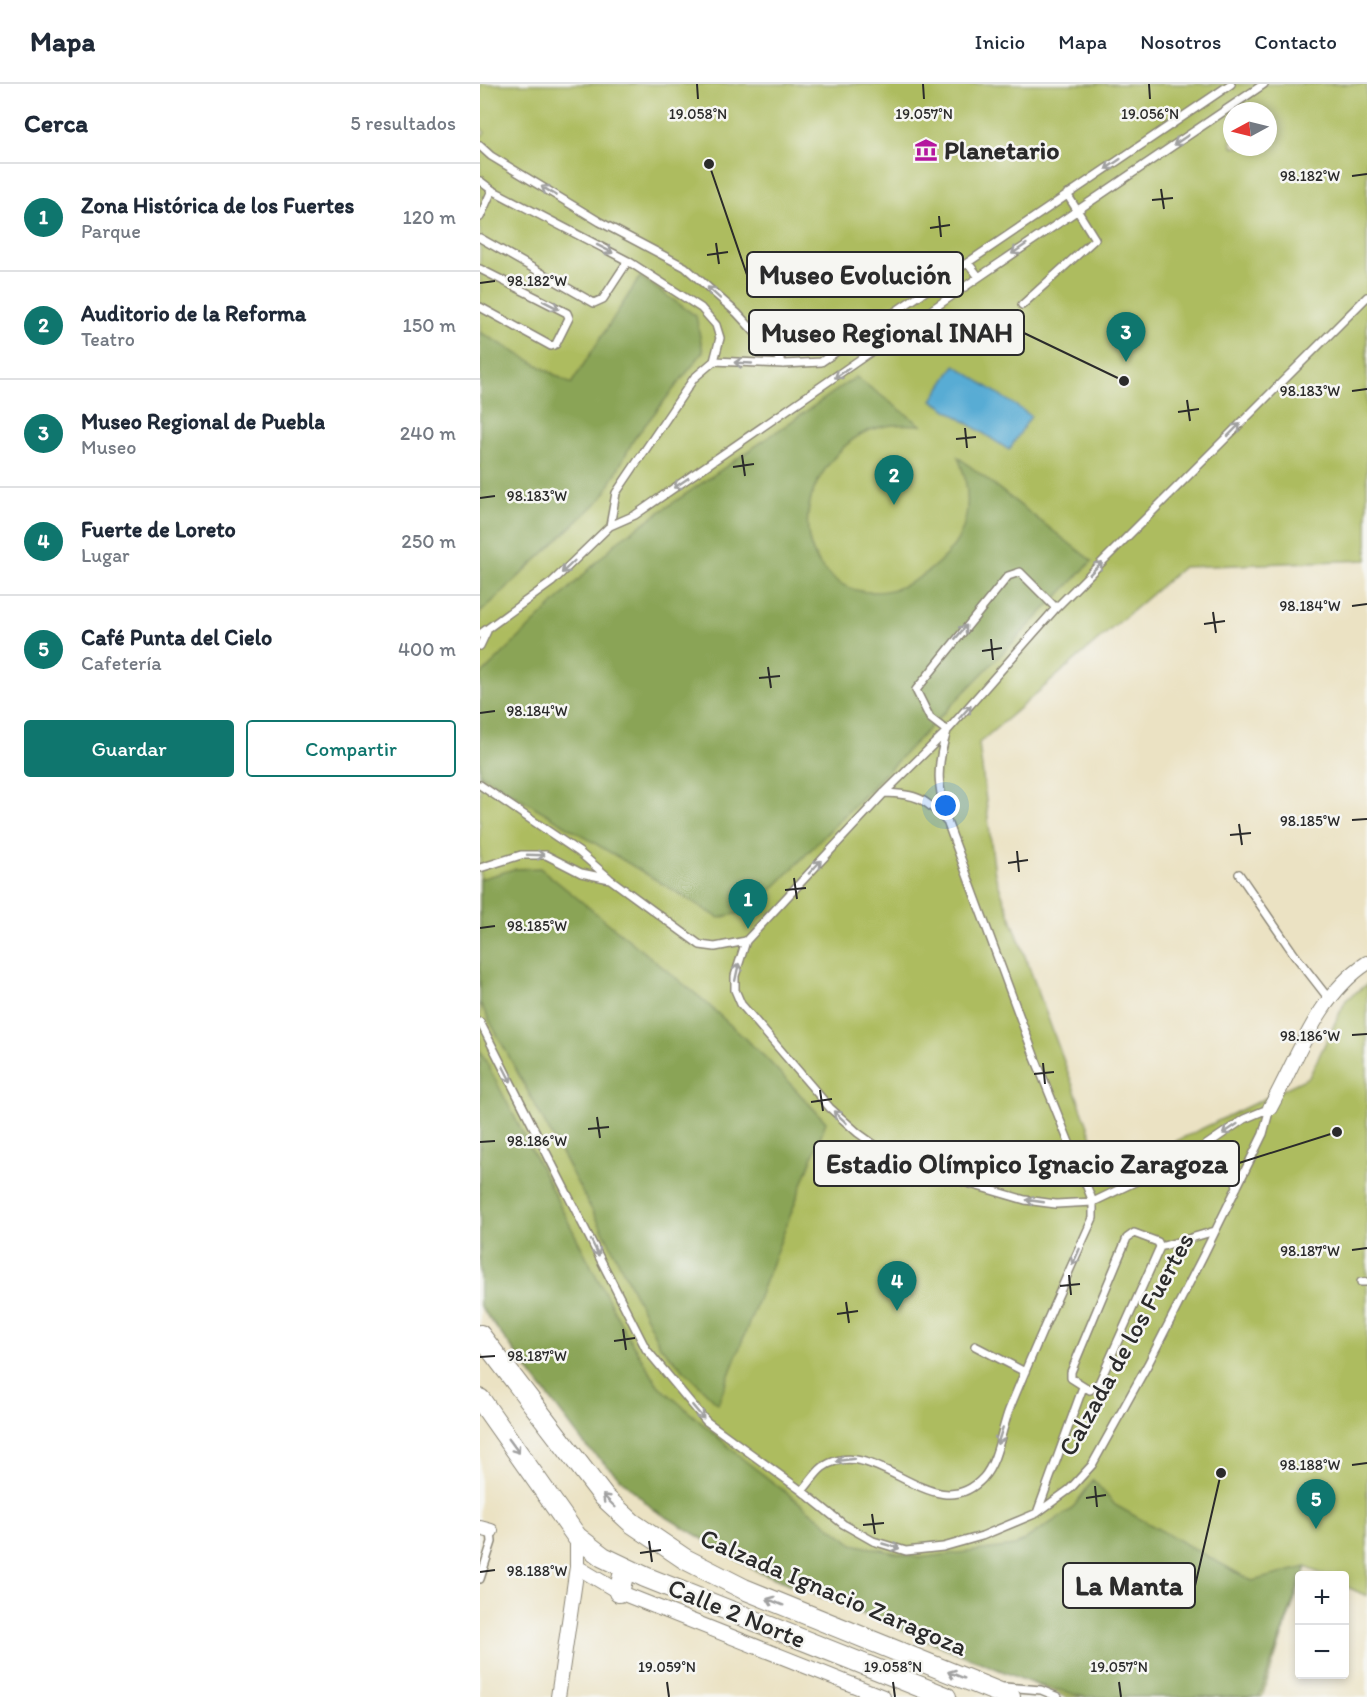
<!DOCTYPE html>
<html lang="es">
<meta charset="utf-8">
<style>
body{margin:0;font-family:Itim,sans-serif;background:#f2f2f3;color:#1f2937}
.controls{position:absolute;right:18px;bottom:18px;display:grid;overflow:hidden;border-radius:6px;box-shadow:0 3px 9px #0003}
.controls button{width:54px;height:54px;display:grid;place-items:center;padding:0;border:0;border-bottom:2px solid #e0e1e3;background:#fff;color:#1f2937;font:30px sans-serif}
.compass{position:absolute;left:743px;top:18px;width:54px;height:54px;border-radius:50%;background:#fff;box-shadow:0 3px 9px #0003;rotate:263deg}
.you{position:absolute;left:466px;top:722px;width:21px;height:21px;margin:-15px;border:4px solid #fff;border-radius:50%;background:#1a73e8;box-shadow:0 0 0 9px #1a73e833}
.badge{display:grid;place-items:center;width:39px;height:39px;border-radius:50%;background:#0f766e;color:#fff;font-size:20px;font-weight:700}
.pin{position:absolute;translate:-50% -50px;filter:drop-shadow(0 2px 3px #0008)}
.pin::after{content:'';position:absolute;top:32px;width:21px;height:18px;background:inherit;clip-path:polygon(0 0,100% 0,50% 100%)}
.list{margin:0;padding:0;list-style:none}
h2{display:flex;justify-content:space-between;align-items:center;height:78px;margin:0;padding:0 24px;font-size:26px}
h2 small{font-size:20px;font-weight:400;color:#747a83}
.list li{display:grid;grid-template-columns:39px 1fr auto;gap:18px;align-items:center;box-sizing:border-box;height:108px;padding:0 24px;border-top:2px solid #e0e1e3}
.list b{display:block;font-size:22px;white-space:nowrap}
.list p{margin:0;font-size:20px;white-space:nowrap;color:#747a83}
.list em{font-size:20px;font-style:normal;color:#747a83}
.actions{display:flex;gap:12px;padding:18px 24px}
.actions a{flex:1;padding:14px 0;border:2px solid #0f766e;border-radius:6px;text-align:center;font-size:21px;color:#0f766e}
.actions .main{background:#0f766e;color:#fff}
.map{position:relative;flex:none;width:887px;height:1613px;overflow:hidden}
header{display:flex;align-items:center;gap:36px;box-sizing:border-box;height:84px;padding:0 30px;background:#fff;border-bottom:2px solid #e0e1e3}
header strong{font-size:28px}
nav{display:flex;gap:33px;margin-inline-start:auto;font-size:21px}
main{display:flex}
aside{flex:1;background:#fff}
.map>svg:first-child{display:block}
.green{fill:#adbc5f;stroke:#6c7445;stroke-width:1.5;fill-rule:evenodd}
.forest{fill:#8aa456;stroke:#5a6840;stroke-width:1.5}
.water{fill:#58acd4;stroke:#426c80;stroke-width:1.5}
.lines{fill:none;stroke-linecap:round;stroke-linejoin:round}
.lane-casing{stroke:#8b8677;stroke-width:10}
.street-casing{stroke:#8b8677;stroke-width:16}
.secondary-casing{stroke:#8b8677;stroke-width:22}
.lane{stroke:#fff;stroke-width:7}
.street{stroke:#fff;stroke-width:14}
.secondary{stroke:#fff;stroke-width:20}
.oneway{stroke:#a0a0a0}
.ticks{fill:none;stroke:#2b2b2b;stroke-width:2}
.labels{text-anchor:middle;stroke-width:5;stroke-linejoin:round;paint-order:stroke}
.poi-label{font-size:26px;font-weight:bold;fill:#2b2b2b;stroke:#f6f6f2;text-anchor:start}
.street-label{font-size:26px;fill:#2b2b2b;stroke:#f6f6f2}
.ticks-label{font-size:15px;text-anchor:middle;fill:#2b2b2b;stroke:#f6f6f2;stroke-width:5;stroke-linejoin:round;paint-order:stroke}
.leader{fill:none;stroke:#2b2b2b;stroke-width:2}
.callout-dot{fill:#2b2b2b;stroke:#f6f6f2;stroke-width:2}
.callout{fill:#f6f6f2;stroke:#2b2b2b;stroke-width:2}
.callout-label{font-size:27px;text-anchor:middle;font-weight:bold;fill:#2b2b2b}
</style>
<header>
<strong>Mapa</strong>
<nav><a>Inicio</a><a>Mapa</a><a>Nosotros</a><a>Contacto</a></nav>
</header>
<main>
<aside>
<h2>Cerca<small>5 resultados</small></h2>
<ul class="list">
<li><span class="badge">1</span><div><b>Zona Histórica de los Fuertes</b><p>Parque</p></div><em>120 m</em></li>
<li><span class="badge">2</span><div><b>Auditorio de la Reforma</b><p>Teatro</p></div><em>150 m</em></li>
<li><span class="badge">3</span><div><b>Museo Regional de Puebla</b><p>Museo</p></div><em>240 m</em></li>
<li><span class="badge">4</span><div><b>Fuerte de Loreto</b><p>Lugar</p></div><em>250 m</em></li>
<li><span class="badge">5</span><div><b>Café Punta del Cielo</b><p>Cafetería</p></div><em>400 m</em></li>
</ul>
<div class="actions"><a class="main">Guardar</a><a>Compartir</a></div>
</aside>
<div class="map">
<svg width="887" height="1613" viewBox="0 0 887 1613">
<rect width="100%" height="100%" fill="#f6f6f2"/>
<filter id="ink" filterUnits="userSpaceOnUse"><feTurbulence type="fractalNoise" baseFrequency=".0167" numOctaves="2"/><feDisplacementMap in="SourceGraphic" scale="12" xChannelSelector="R" yChannelSelector="G"/><feConvolveMatrix kernelMatrix="1 2 1 2 8 2 1 2 1" color-interpolation-filters="sRGB"/></filter>
<filter id="wash" filterUnits="userSpaceOnUse"><feTurbulence type="fractalNoise" baseFrequency=".008" numOctaves="4" result="noise"/><feDisplacementMap in="SourceGraphic" scale="24" xChannelSelector="R" yChannelSelector="G"/><feGaussianBlur stdDeviation="1.35" result="paint"/><feColorMatrix in="noise" values="0 0 0 0 0 0 0 0 0 0 0 0 0 0 0 0 0 1.4 0 .05"/><feComposite in="paint" operator="in"/></filter>
<g filter="url(#wash)">
<rect width="100%" height="100%" fill="#ebe2c3"/>
<path class="green" d="M0 0H887V476L703 483 499 659 515 791 626 1091 829 993 866 916 887 900V1512L865 1502 864 1492 843 1491 826 1483 823 1491 820 1492 819 1502 782 1613H586L273 1485 173 1425 106 1362 0 1222V53L5 49 0 43ZM752 27H788V63H752Z"/>
<path class="forest" d="M160 193 216 232 223 268 154 355 123 413 0 529V248L91 300Z
M376 293 441 341C401 338 377 345 352 376 281 463 378 564 466 471 492 444 492 406 478 373L612 477 272 826 239 834 0 690V592L139 456Z
M60 784 222 915 286 974 346 1038 238 1320 180 1262 128 1156 0 919V795L34 785Z
M0 966 144 1246 178 1301 264 1376 373 1460 439 1474 535 1462 592 1425 613 1396 635 1421 772 1497 826 1483 823 1491 820 1492 819 1501 779 1613H605L549 1598 273 1485 173 1425 106 1362 0 1222Z"/>
<path class="water" d="M475 281 551 332 529 366 452 316Z"/>
</g>
<g filter="url(#ink)">
<g class="lines">
<g class="lane-casing">
<path id="lane" d="M0 62 11 72 120 138 205 183 257 229 304 280
M0 97 12 106 148 177 221 224 236 241 240 254 234 277
M0 133 12 106
M0 154 114 219 123 215 148 177
M488 179 499 193
M0 185 87 229 89 234 76 260 71 262 0 223
M542 221 615 155 587 110
M130 442 155 431 499 193 784 0
M0 550 72 498 130 442 136 409 214 294 234 277 304 280 341 278 751 0
M0 562 7 547
M0 701 99 768 129 794
M404 709C437 710 445 714 467 738
M0 784 41 771H66L101 789 130 795 220 861 235 863 266 857
M759 790 814 870 849 915
M0 938 166 1265 226 1337 322 1407 363 1440 393 1457 426 1467 463 1463 502 1452 557 1429 590 1405 612 1381 668 1280 724 1170 783 1050 790 1024
M790 1024 764 1035 713 1070 613 1118 576 1120 545 1116 470 1094 406 1069 378 1049 350 1024 261 920 255 906V892L266 857 404 709 467 647 576 524 887 213
M713 1070C734 1071 755 1078 757 1103
M654 1149 678 1158 680 1163 619 1299 610 1306 591 1294V1288L647 1154Z
M680 1163 735 1147
M881 1198H887
M495 1262 545 1288
M322 1407C329 1400 335 1389 343 1383 396 1348 454 1447 503 1394 518 1377 521 1347 529 1326 555 1262 584 1198 613 1134V1118L555 974 468 740C458 702 455 686 467 647L450 634 436 606 528 492 540 488 576 524
M557 1429 603 1303
M0 1495 12 1458 11 1447
M525 1603 561 1606 578 1613"/>
</g>
<g class="street-casing">
<path id="street" d="M790 1024C818 974 837 912 887 879
M0 1444 11 1447
M97 1483 139 1508 403 1613
M78 1613 97 1483V1453"/>
</g>
<g class="secondary-casing">
<path id="secondary" d="M0 1251 124 1413 152 1439 205 1475 264 1505 530 1613
M0 1315 97 1453 123 1473 165 1493 466 1613
M139 1508 145 1484"/>
</g>
<use href="#lane" class="lane"/>
<use href="#street" class="street"/>
<use href="#secondary" class="secondary"/>
</g>
<defs><path id="oneway-shaft" d="M-6 0H5M1.5-3L5.5 0L1.5 3" fill="none" stroke-width="1.6" stroke-linecap="round" stroke-linejoin="round" transform="scale(1.5)"/></defs>
<g class="oneway">
<use href="#oneway-shaft" transform="translate(701 56) rotate(146)"/>
<use href="#oneway-shaft" transform="translate(633 80) rotate(146)"/>
<use href="#oneway-shaft" transform="translate(69 107) rotate(-149)"/>
<use href="#oneway-shaft" transform="translate(125 165) rotate(27)"/>
<use href="#oneway-shaft" transform="translate(539 165) rotate(146)"/>
<use href="#oneway-shaft" transform="translate(234 209) rotate(-138)"/>
<use href="#oneway-shaft" transform="translate(71 221) rotate(27)"/>
<use href="#oneway-shaft" transform="translate(263 279) rotate(-177)"/>
<use href="#oneway-shaft" transform="translate(362 289) rotate(146)"/>
<use href="#oneway-shaft" transform="translate(754 346) rotate(-45)"/>
<use href="#oneway-shaft" transform="translate(201 399) rotate(146)"/>
<use href="#oneway-shaft" transform="translate(88 483) rotate(136)"/>
<use href="#oneway-shaft" transform="translate(616 484) rotate(-45)"/>
<use href="#oneway-shaft" transform="translate(481 548) rotate(-50)"/>
<use href="#oneway-shaft" transform="translate(485 628) rotate(-48)"/>
<use href="#oneway-shaft" transform="translate(56 771) rotate(2)"/>
<use href="#oneway-shaft" transform="translate(335 783) rotate(-47)"/>
<use href="#oneway-shaft" transform="translate(257 888) rotate(-78)"/>
<use href="#oneway-shaft" transform="translate(27 990) rotate(63)"/>
<use href="#oneway-shaft" transform="translate(360 1033) rotate(-137)"/>
<use href="#oneway-shaft" transform="translate(750 1045) rotate(146)"/>
<use href="#oneway-shaft" transform="translate(555 1117) rotate(-172)"/>
<use href="#oneway-shaft" transform="translate(115 1164) rotate(63)"/>
<use href="#oneway-shaft" transform="translate(596 1173) rotate(114)"/>
<use href="#oneway-shaft" transform="translate(218 1328) rotate(50)"/>
<use href="#oneway-shaft" transform="translate(520 1352) rotate(108)"/>
<use href="#oneway-shaft" transform="translate(34 1362) rotate(54)"/>
<use href="#oneway-shaft" transform="translate(365 1376) rotate(172)"/>
<use href="#oneway-shaft" transform="translate(129 1417) rotate(-136)"/>
<use href="#oneway-shaft" transform="translate(411 1462) rotate(16)"/>
<use href="#oneway-shaft" transform="translate(295 1518) rotate(-158)"/>
<use href="#oneway-shaft" transform="translate(476 1591) rotate(-158)"/>
</g>
</g>
<path class="ticks" d="M217 0 218 15M443 0 444 15M669 0 670 15M872 92 887 90M681 105 684 125M672 116 693 114M459 132 461 153M450 144 470 141M236 159 239 180M227 171 248 168M0 199 15 197M872 307 887 305M707 316 710 337M698 328 719 325M485 344 487 364M476 355 496 353M262 371 265 392M253 383 274 380M0 414 15 412M872 522 887 520M733 528 736 549M724 540 745 537M511 555 513 576M502 567 522 564M288 583 291 604M279 594 300 592M0 629 15 627M872 736 887 735M759 740 762 761M750 751 771 749M537 767 539 788M528 779 548 776M314 794 317 815M305 806 326 804M0 844 15 842M872 951 887 950M563 979 565 1000M554 990 574 988M340 1006 343 1027M331 1018 352 1015M117 1033 120 1054M108 1045 129 1043M0 1058 15 1057M872 1166 887 1164M589 1191 591 1211M580 1202 600 1200M366 1218 369 1239M357 1230 378 1227M143 1245 146 1266M134 1257 155 1254M0 1273 15 1272M872 1381 887 1379M615 1402 617 1423M606 1414 626 1411M392 1430 395 1450M383 1441 404 1439M169 1457 172 1478M160 1469 181 1466M0 1488 15 1486M187 1598 189 1613M413 1598 415 1613M639 1598 641 1613"/>
<defs>
<g id="museum-bare" transform="scale(1.8)"><path d="M0-6L6-3V-2H-6V-3ZM-5-1h2V3h-2ZM-1-1h2V3h-2ZM3-1h2V3H3ZM-6 4H6V6H-6Z" fill="#b5179e" stroke="#f6f6f2" stroke-width="2.5" paint-order="stroke"/></g>
</defs>
<g fill-rule="evenodd">
<use href="#museum-bare" x="446" y="66"/>
</g>
<g class="labels">
<g class="poi-label">
<text x="464" y="75">Planetario</text>
</g>
<g class="street-label">
<text transform="translate(646 1260) rotate(-61)" y="9">Calzada de los Fuertes</text>
<text transform="translate(354 1508) rotate(23)" y="9">Calzada Ignacio Zaragoza</text>
<text transform="translate(257 1529) rotate(22)" y="9">Calle 2 Norte</text>
</g>
</g>
<g class="ticks-label">
<text x="218" y="35">19.058°N</text>
<text x="444" y="35">19.057°N</text>
<text x="670" y="35">19.056°N</text>
<text x="830" y="97">98.182°W</text>
<text x="57" y="202">98.182°W</text>
<text x="830" y="312">98.183°W</text>
<text x="57" y="417">98.183°W</text>
<text x="830" y="527">98.184°W</text>
<text x="57" y="632">98.184°W</text>
<text x="830" y="742">98.185°W</text>
<text x="57" y="847">98.185°W</text>
<text x="830" y="957">98.186°W</text>
<text x="57" y="1062">98.186°W</text>
<text x="830" y="1172">98.187°W</text>
<text x="57" y="1277">98.187°W</text>
<text x="830" y="1386">98.188°W</text>
<text x="57" y="1492">98.188°W</text>
<text x="187" y="1588">19.059°N</text>
<text x="413" y="1588">19.058°N</text>
<text x="639" y="1588">19.057°N</text>
</g>
<path class="leader" d="M229 80L267 191M644 297L544 249M857 1048L759 1079M741 1389L715 1502"/>
<g class="callout-dot">
<circle cx="229" cy="80" r="6"/>
<circle cx="644" cy="297" r="6"/>
<circle cx="857" cy="1048" r="6"/>
<circle cx="741" cy="1389" r="6"/>
</g>
<g class="callout">
<rect x="267" y="168" width="216" height="45" rx="6"/>
<rect x="269" y="226" width="275" height="45" rx="6"/>
<rect x="334" y="1057" width="425" height="45" rx="6"/>
<rect x="583" y="1479" width="132" height="45" rx="6"/>
</g>
<g class="callout-label">
<text x="375" y="200">Museo Evolución</text>
<text x="407" y="258">Museo Regional INAH</text>
<text x="547" y="1089">Estadio Olímpico Ignacio Zaragoza</text>
<text x="649" y="1511">La Manta</text>
</g>
</svg>
<div class="controls">
<button>+</button>
<button>−</button>
</div>
<svg class="compass" viewBox="-18 -18 36 36"><path d="M0-13l5 13h-10z" fill="#e53935"/><path d="M0 13l5-13h-10z" fill="#747a83"/></svg>
<div class="you"></div>
<div class="pin badge" style="left:268px;top:845px">1</div>
<div class="pin badge" style="left:414px;top:421px">2</div>
<div class="pin badge" style="left:646px;top:278px">3</div>
<div class="pin badge" style="left:417px;top:1227px">4</div>
<div class="pin badge" style="left:836px;top:1445px">5</div>
</div>
</main>
